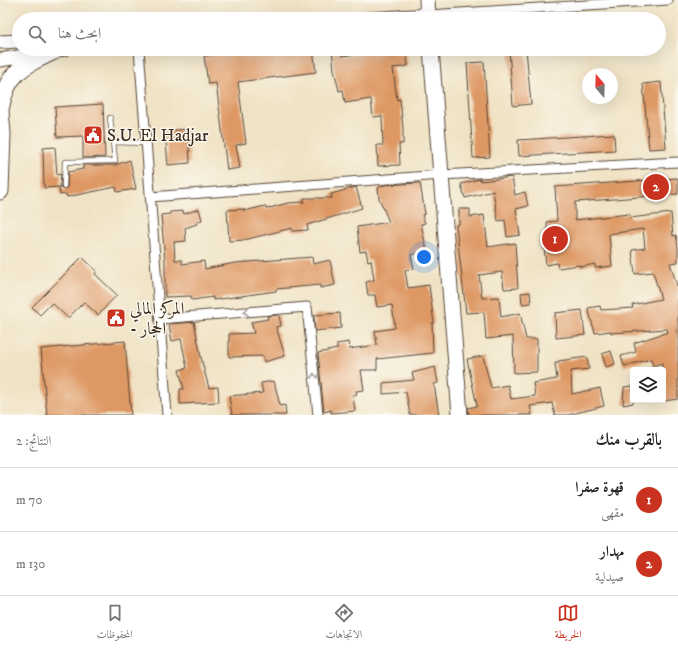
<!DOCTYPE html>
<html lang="ar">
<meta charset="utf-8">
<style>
body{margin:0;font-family:"IM FELL DW Pica",Amiri,serif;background:#f2f2f2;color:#222;direction:rtl}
.controls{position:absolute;right:12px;bottom:12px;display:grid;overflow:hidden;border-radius:4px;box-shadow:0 4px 16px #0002}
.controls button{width:36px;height:36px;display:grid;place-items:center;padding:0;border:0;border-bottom:1px solid #e0e0e0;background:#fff;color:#222;font:20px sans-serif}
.compass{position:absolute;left:582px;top:68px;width:36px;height:36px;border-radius:50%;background:#fff;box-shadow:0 4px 16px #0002;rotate:341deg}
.you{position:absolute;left:424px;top:257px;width:14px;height:14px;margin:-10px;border:3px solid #fff;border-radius:50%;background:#1a73e8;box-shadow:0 0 0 6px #1a73e833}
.badge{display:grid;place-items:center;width:26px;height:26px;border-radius:50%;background:#c8321e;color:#fff;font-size:13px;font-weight:700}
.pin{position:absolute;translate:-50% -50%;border:2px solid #fff;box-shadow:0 1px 4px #0006}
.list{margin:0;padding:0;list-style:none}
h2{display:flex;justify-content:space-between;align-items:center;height:52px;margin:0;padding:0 16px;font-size:17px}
h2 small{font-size:13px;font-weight:400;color:#767676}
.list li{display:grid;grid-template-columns:26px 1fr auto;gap:12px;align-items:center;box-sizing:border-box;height:64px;padding:0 16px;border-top:1px solid #e0e0e0}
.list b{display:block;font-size:15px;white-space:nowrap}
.list p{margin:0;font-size:13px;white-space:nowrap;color:#767676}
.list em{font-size:13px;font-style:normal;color:#767676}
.icon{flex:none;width:22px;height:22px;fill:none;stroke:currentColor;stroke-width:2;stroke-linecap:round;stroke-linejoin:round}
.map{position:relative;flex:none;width:678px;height:415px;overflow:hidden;direction:ltr}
.search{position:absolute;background:#fff;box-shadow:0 4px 16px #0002;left:12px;right:12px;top:12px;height:44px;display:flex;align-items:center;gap:10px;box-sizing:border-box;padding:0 14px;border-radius:22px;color:#767676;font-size:15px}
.sheet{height:180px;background:#fff}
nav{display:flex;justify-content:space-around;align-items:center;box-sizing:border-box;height:56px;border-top:1px solid #e0e0e0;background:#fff;font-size:11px;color:#767676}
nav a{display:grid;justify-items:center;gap:2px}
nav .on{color:#c8321e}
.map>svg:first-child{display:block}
.building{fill:#de9863}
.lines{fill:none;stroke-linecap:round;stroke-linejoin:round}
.lane-casing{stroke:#564637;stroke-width:6}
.street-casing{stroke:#564637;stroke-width:11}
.secondary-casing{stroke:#564637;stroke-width:15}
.primary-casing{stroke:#564637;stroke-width:17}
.highway-casing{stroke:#564637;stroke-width:19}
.lane{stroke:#fff;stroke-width:4.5}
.street{stroke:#fff;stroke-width:9}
.secondary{stroke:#fff;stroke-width:13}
.primary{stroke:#fff;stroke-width:15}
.highway{stroke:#fff;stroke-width:17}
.oneway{stroke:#a79f9a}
.labels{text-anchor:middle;stroke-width:3;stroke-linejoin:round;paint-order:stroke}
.poi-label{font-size:17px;fill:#3b2a1e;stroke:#fbf7ec;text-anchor:start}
</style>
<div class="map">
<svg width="678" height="415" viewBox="0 0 678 415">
<rect width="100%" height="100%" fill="#fbf7ec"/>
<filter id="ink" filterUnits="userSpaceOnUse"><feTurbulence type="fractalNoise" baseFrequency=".025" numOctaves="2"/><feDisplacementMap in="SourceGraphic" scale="8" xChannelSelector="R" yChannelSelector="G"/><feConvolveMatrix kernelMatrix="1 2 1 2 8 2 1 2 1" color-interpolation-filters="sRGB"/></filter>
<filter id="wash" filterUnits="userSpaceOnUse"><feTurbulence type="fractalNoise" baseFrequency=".012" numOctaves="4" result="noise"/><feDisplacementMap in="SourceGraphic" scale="16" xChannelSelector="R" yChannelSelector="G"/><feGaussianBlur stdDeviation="0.9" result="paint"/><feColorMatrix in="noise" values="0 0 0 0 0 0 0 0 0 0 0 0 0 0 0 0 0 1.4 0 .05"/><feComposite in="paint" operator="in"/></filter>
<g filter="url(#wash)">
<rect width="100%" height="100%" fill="#f0e3c5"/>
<g id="blocks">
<path class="building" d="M259 49H313L316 72 238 82 246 143 236 145 240 168 227 170 216 83 208 84 204 56Z
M332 49H342V56L394 49H406L408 66 393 68 397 100 400 99 403 128V144H399L400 165 378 166 377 145H383L382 116 373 117 371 99 345 103 343 90 339 91 334 70Z
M509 49H526L531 104 513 106Z
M484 62 490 157 473 158 467 63Z
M661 82 666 148 649 149 643 84Z
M103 104 105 157 83 158V136L57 137 55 107Z
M188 129 190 163 168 165 165 131Z
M614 134 615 150 519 156 518 140Z
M55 147 57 175 61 174 60 186 62 189 67 188 68 172 83 169V165H115L130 160 136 189 117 192 116 187 67 197 66 194 60 195 59 187 44 188 43 148Z
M512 177 515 195 525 192 528 206 516 209 520 235 507 237 505 220 498 221 493 191 465 198 461 184 480 179 481 181Z
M678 178V194L575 202V220L629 214 630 218 671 213 673 236 676 235 678 247V262L670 263 678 289V399L663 401 662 363 653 366 651 359 624 366 621 356 636 352 634 343 668 332 667 329 611 333V331L595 333 588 308 600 306 601 310 633 308 632 305 661 299 653 272 635 274 632 250 645 248 643 229 609 234 612 266 595 268V264L580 267V265L558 268 557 263 546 265 544 247 548 246 547 222 557 221 555 187Z
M420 183 425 214 422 215 425 223 421 224 427 251 411 255 414 269 405 270 408 288 429 285 434 323H432L433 353 377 359V370H361L364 390 356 391 357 395H353L355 411 331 413V410L324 412 318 353 337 349V344L348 342 349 349 377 345 375 331 395 328 392 305 377 307 375 295H368L366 282 374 280 371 260 368 261 366 251 360 252 357 227 389 222 379 198 378 188 384 185Z
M356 187 362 208 307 225 308 230 292 231V228L244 240 229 241 227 210 244 209V211L265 206 266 209 288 203 304 202V198H332L331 194Z
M199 209 202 220 197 222V224L185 228 186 241 174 242 175 260H182V264L204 261 205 269 235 263 312 257 313 264 330 260 335 285 320 288V285L276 289V291L213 300V297L192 300 191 296 165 297V260L161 215 170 214V212L183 211 184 214Z
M459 209H470V217L484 215 488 247 515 243 518 288 504 289 502 272 479 275 482 298 499 297 501 317 520 313 526 339H537V372L514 373 513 336 486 339 484 312 466 313 456 225 459 224Z
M82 257 97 271 95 274 117 295 98 315 84 302 68 318 52 303 40 315 32 307Z
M530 292 531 303 522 304 521 293Z
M582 310 585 335 556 338 555 313Z
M340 313 341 328 315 331 314 315Z
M279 315 281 326 276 327 285 356 264 362 263 356 229 357V334L254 333 251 322 268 319 267 316Z
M194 322 202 362 209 388 218 387 219 402 180 404V389H184L179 370 187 368 181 339 172 341 169 324Z
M125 341 131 415H47L41 349Z
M611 351 615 364 606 367 602 354Z
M483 356 491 388 508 385 511 399 535 396 533 383 557 379 555 363H559L558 361 587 357 589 369 571 371 572 394 600 388 604 406 568 415H555L552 403 530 406 532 415H469L468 408 477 406 467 359Z
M435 367 438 383 434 384 439 415H410L406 392 383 394V383L414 380 412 373Z
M274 381 280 406 285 405 286 415H232L229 396 263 393 261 383Z
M633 386V403L623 405 624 387Z"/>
</g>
</g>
<g filter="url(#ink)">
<use href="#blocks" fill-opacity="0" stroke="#564637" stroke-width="1"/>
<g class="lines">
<g class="lane-casing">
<path id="lane" d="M110 118 113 142 146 143
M64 186 65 162 115 161 113 142"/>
</g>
<g class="street-casing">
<path id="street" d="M428 15 668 0
M139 49 167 415
M150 197 441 175 678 162
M160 319 307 307 318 415"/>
</g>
<g class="secondary-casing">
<path id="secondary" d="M368 19 428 15
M0 42 19 41
M0 60 65 49"/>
</g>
<g class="primary-casing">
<path id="primary" d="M427 0 428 19
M431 49 460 415"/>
</g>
<g class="highway-casing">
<path id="highway" d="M0 110C6 73 22 66 54 51
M0 111 2 134 0 191"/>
</g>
<use href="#lane" class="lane"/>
<use href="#street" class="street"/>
<use href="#secondary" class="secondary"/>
<use href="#primary" class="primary"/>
<use href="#highway" class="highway"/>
</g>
<defs><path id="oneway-chevron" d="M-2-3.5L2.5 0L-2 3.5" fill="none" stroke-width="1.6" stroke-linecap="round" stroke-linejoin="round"/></defs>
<g class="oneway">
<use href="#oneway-chevron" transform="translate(246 312) rotate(175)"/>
<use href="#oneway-chevron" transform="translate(314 376) rotate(-96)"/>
</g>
</g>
<defs>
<g id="civic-square" transform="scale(1)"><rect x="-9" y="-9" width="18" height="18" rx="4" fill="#c8321e" stroke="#fbf7ec"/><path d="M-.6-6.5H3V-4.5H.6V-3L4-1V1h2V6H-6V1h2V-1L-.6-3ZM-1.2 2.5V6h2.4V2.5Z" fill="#fff"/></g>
</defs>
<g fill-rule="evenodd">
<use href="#civic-square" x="93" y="135"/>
<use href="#civic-square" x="116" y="318"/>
</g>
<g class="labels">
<g class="poi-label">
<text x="107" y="141">S.U. El Hadjar</text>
<text x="130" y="314">المركز المالي<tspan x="130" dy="20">- الحجار</tspan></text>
</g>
</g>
</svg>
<div class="controls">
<button><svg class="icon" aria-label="layers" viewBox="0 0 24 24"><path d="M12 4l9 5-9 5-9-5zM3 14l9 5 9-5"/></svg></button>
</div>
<svg class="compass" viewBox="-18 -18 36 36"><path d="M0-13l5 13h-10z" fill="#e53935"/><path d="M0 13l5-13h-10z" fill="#767676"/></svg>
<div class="you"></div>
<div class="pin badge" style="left:555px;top:239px">1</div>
<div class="pin badge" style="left:656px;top:187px">2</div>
<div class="search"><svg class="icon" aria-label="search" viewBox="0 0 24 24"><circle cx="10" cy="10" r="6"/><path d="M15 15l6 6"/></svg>ابحث هنا</div>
</div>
<section class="sheet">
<h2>بالقرب منك<small>النتائج: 2</small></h2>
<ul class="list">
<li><span class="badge">1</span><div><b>قهوة صفرا</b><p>مقهى</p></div><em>70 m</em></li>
<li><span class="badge">2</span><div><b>مهدار</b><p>صيدلية</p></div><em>130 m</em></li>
</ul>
</section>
<nav>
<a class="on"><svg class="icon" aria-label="map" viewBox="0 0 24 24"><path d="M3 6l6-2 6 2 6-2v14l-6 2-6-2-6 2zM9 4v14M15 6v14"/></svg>الخريطة</a>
<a><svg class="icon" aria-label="directions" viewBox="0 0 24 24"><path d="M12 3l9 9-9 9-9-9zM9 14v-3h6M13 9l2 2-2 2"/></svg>الاتجاهات</a>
<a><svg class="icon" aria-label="saved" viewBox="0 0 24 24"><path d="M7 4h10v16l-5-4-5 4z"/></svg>المحفوظات</a>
</nav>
